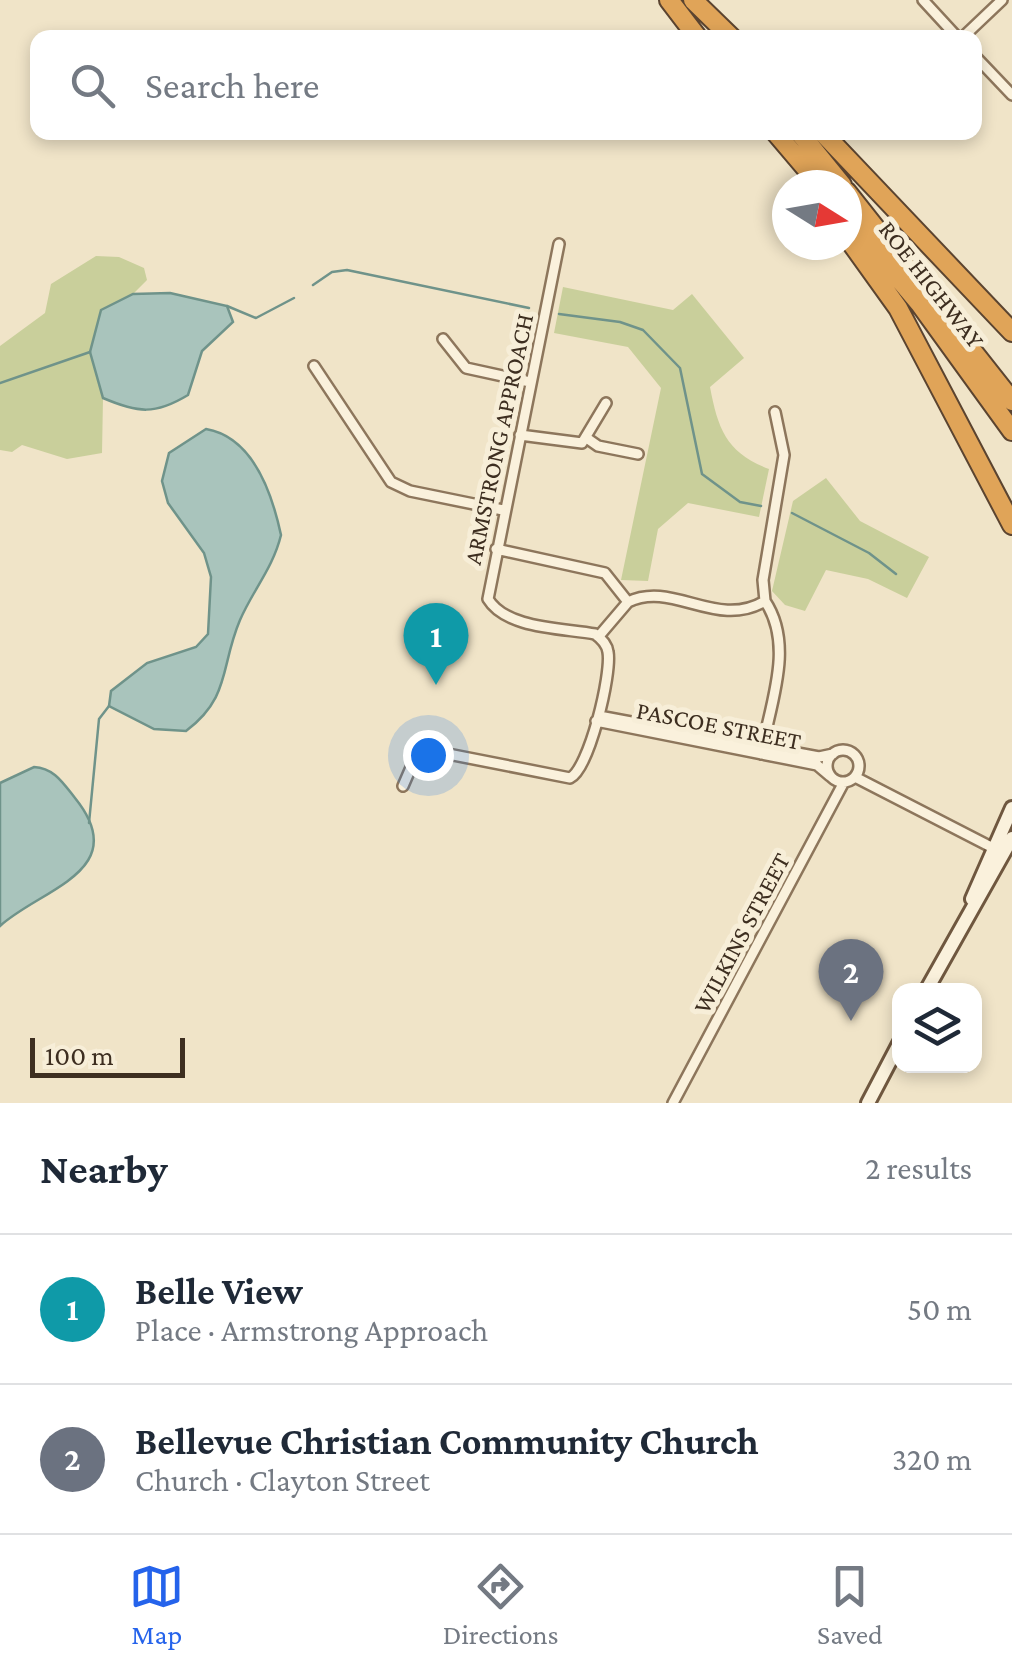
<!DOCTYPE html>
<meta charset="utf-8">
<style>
body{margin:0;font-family:"Crimson Pro",serif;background:#f2f2f3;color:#1f2937}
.controls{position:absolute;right:30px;bottom:30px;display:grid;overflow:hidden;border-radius:20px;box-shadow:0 5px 15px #0003}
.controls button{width:90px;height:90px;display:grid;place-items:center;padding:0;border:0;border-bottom:2px solid #e0e1e3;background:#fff;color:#1f2937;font:50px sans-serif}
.compass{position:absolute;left:772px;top:170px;width:90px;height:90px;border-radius:50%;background:#fff;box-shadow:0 5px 15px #0003;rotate:101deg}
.scale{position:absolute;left:30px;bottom:25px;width:155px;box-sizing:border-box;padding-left:10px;border:5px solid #3d2e20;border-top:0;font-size:28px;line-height:35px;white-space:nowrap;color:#3d2e20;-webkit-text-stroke:8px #f7eed8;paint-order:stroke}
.you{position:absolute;left:428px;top:755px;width:35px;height:35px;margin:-25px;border:8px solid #fff;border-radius:50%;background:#1a73e8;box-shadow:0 0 0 15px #1a73e833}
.badge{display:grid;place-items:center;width:65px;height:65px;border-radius:50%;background:#2563eb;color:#fff;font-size:32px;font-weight:700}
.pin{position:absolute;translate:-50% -82px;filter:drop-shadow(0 2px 5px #0008)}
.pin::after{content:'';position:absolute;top:52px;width:35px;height:30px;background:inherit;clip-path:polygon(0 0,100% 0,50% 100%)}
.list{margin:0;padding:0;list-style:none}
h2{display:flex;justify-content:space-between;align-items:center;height:130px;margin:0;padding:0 40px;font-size:42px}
h2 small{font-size:32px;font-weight:400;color:#747a83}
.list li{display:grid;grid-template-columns:65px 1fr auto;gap:30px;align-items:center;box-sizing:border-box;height:150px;padding:0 40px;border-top:2px solid #e0e1e3}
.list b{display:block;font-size:38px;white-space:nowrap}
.list p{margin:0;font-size:32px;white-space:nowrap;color:#747a83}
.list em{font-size:32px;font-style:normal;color:#747a83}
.icon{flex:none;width:55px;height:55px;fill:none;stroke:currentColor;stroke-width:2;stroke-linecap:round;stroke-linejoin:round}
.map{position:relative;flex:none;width:1012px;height:1103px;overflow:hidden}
.search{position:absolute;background:#fff;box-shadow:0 5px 15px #0003;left:30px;right:30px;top:30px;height:110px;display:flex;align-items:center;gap:25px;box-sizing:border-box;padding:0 35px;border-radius:20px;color:#747a83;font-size:38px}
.sheet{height:430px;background:#fff}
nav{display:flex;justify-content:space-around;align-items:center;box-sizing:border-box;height:140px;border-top:2px solid #e0e1e3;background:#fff;font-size:28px;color:#747a83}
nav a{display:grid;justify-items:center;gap:5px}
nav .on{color:#2563eb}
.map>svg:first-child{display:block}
.green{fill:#c9cf9b}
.water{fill:#a9c4bc;stroke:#6f938a;stroke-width:2.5}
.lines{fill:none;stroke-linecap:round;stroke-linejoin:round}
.stream{stroke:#6f938a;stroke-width:2.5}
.minor-casing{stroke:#8d765c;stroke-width:14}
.secondary-casing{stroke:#6f573f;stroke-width:18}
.motorway-casing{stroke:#5b4430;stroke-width:22}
.minor{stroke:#faf1dc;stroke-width:9}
.secondary{stroke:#faf1dc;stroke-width:12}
.motorway{stroke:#e0a458;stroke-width:18}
.labels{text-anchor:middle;stroke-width:10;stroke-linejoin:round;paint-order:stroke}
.street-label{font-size:25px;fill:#3d2e20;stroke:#f7eed8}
</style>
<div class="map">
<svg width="1012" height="1103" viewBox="0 0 1012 1103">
<rect width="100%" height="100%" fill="#f0e4c8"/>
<path class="green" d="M96 256 119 257 144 268 147 280 133 294 101 310 90 352 103 398 102 453 67 459 22 445 12 452 0 450V346L45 313 51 284Z
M563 287 673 310 692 294 744 358 710 387C718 430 727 453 769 469L759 517 688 503 658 529 648 581 621 580 661 388 628 347 554 333Z
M826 478 860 521 929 557 907 598 868 579 826 570 805 611 785 605 772 591 793 501Z"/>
<path class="water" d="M170 293 227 306 233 322 202 351 188 395C155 415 138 413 103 398L90 352 101 310 133 294Z
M206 429C253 437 272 493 281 535 273 568 253 590 240 620 220 667 231 697 186 731L154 729 109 706 111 691 147 663 196 647 208 634 211 577 204 553 168 503 162 481 169 453Z
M34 767C54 768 63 783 75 798 134 871 40 889 0 926V783Z"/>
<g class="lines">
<path class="stream" d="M313 285 332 272 347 270 529 308
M227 306 256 318 294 298
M559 314 620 322 643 330 680 368 702 474 740 502 761 506
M0 383 90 352
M792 513 869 553 896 574
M89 823 99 719 109 706"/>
<g class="minor-casing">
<path id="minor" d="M923 0 958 38
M962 38 1002 0
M974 55 1012 95
M443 339 466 368 530 382
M314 366 391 482 410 491 503 510
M520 435 582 443 606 403
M588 439 598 446 638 454
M496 549 605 573 628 602 599 636
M765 601 763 580 784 455 775 412
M628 602C673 580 716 630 765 601 795 646 770 704 761 754
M599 716 819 757 833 754
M596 721 817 765 830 776
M827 766a16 16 0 1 1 32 0a16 16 0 1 1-32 0Z
M855 777 997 850
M403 786 413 763 433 751 570 778C589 769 612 674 608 652 607 644 602 639 595 634 563 628 506 629 488 599L559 244
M673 1103 844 782"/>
</g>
<g class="secondary-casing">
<path id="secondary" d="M972 899 1012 808
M926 991 1012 838
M868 1103 900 1042"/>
</g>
<g class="motorway-casing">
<path id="motorway" d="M669 0 698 38
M693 0 732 38
M775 132 820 185
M799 132 842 185
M822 132 1012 332
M847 192 1012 401
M847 217 920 304 1012 431
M847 237 898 308 1012 525"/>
</g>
<use href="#minor" class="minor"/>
<use href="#secondary" class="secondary"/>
<use href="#motorway" class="motorway"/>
</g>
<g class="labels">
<g class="street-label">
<text transform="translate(932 284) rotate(52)" y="9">ROE HIGHWAY</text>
<text transform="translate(498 439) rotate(-78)" y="9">ARMSTRONG APPROACH</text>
<text transform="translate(719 725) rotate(11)" y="9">PASCOE STREET</text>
<text transform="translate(741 933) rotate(-62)" y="9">WILKINS STREET</text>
</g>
</g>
</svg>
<div class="controls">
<button><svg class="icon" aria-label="layers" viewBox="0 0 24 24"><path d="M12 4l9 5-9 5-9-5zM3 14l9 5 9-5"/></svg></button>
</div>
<svg class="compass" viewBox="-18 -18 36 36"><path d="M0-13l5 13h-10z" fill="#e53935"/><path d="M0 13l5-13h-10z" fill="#747a83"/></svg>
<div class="scale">100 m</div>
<div class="you"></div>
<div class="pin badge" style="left:436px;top:685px;background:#0f9aa8">1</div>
<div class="pin badge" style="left:851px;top:1021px;background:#6b7280">2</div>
<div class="search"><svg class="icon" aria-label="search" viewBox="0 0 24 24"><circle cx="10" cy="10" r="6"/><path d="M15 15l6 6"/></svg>Search here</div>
</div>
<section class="sheet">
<h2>Nearby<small>2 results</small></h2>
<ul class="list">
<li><span class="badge" style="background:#0f9aa8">1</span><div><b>Belle View</b><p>Place · Armstrong Approach</p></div><em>50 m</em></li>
<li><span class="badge" style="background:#6b7280">2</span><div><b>Bellevue Christian Community Church</b><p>Church · Clayton Street</p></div><em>320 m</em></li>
</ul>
</section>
<nav>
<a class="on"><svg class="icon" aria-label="map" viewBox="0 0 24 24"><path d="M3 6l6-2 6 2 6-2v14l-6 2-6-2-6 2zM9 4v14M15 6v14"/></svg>Map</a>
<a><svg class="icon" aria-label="directions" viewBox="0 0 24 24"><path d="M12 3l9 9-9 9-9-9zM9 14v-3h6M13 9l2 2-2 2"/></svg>Directions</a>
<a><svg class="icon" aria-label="saved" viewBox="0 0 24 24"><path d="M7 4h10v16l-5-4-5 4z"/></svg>Saved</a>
</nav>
